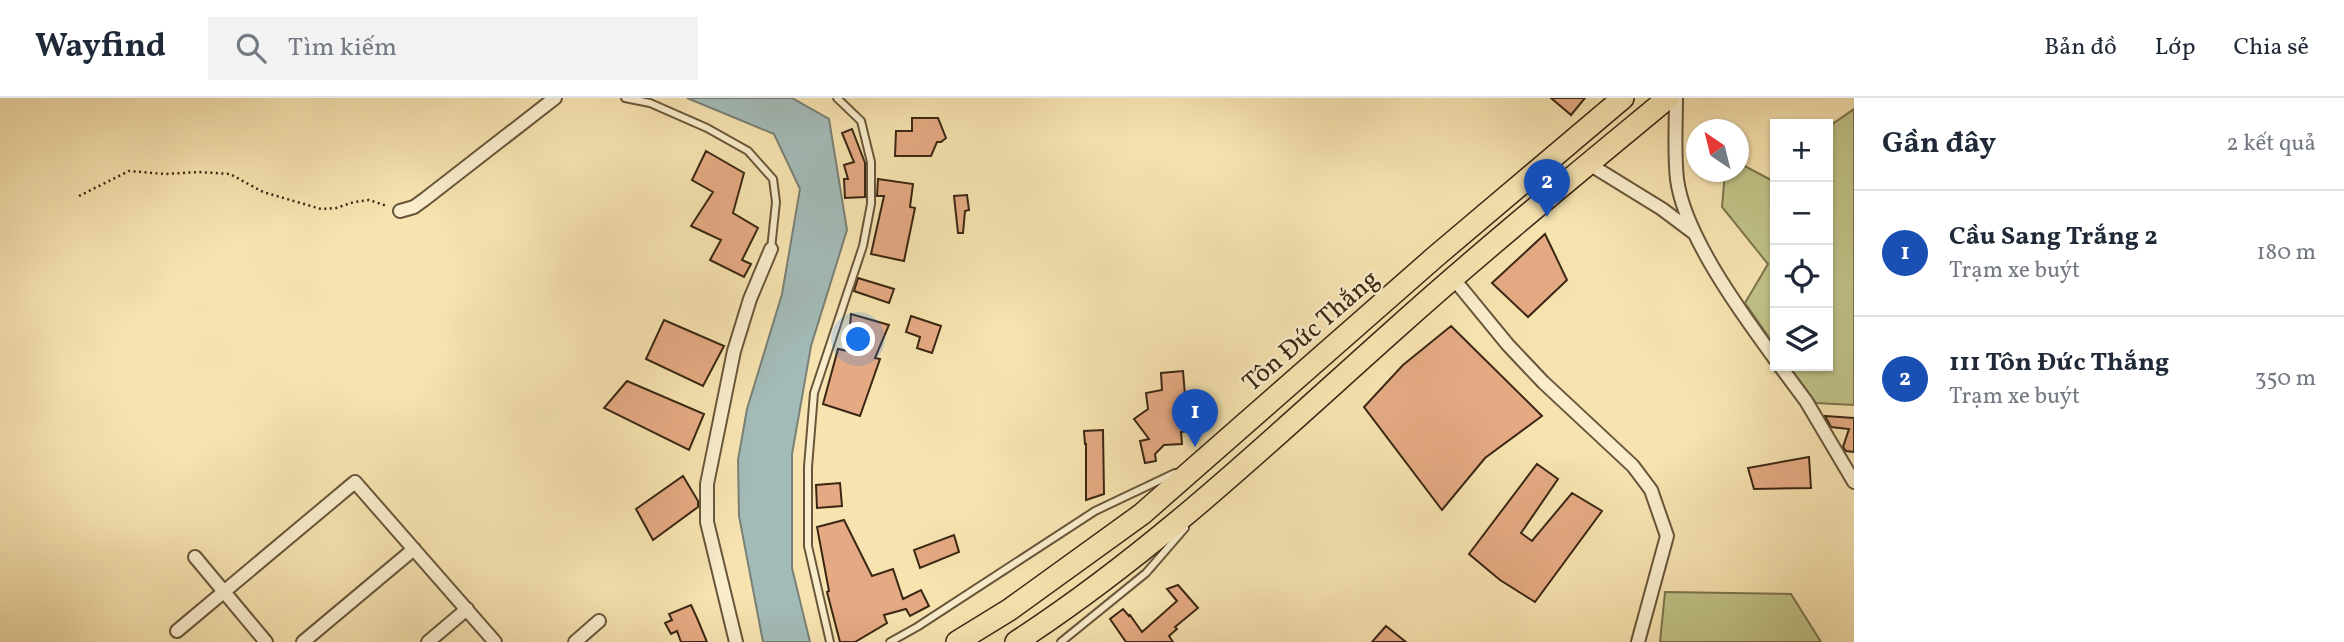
<!DOCTYPE html>
<html lang="vi">
<meta charset="utf-8">
<style>
body{margin:0;font-family:Vollkorn,serif;background:#f2f2f3;color:#1f2937}
.controls{position:absolute;right:21px;top:21px;display:grid;overflow:hidden;border-radius:0px;box-shadow:0 2px 5px #0004}
.controls button{width:63px;height:63px;display:grid;place-items:center;padding:0;border:0;border-bottom:2px solid #e0e1e3;background:#fff;color:#1f2937;font:35px sans-serif}
.compass{position:absolute;left:1686px;top:21px;width:63px;height:63px;border-radius:50%;background:#fff;box-shadow:0 2px 5px #0004;rotate:325deg}
.you{position:absolute;left:859px;top:242px;width:24px;height:24px;margin:-18px;border:5px solid #fff;border-radius:50%;background:#1a73e8;box-shadow:0 0 0 10px #1a73e833}
.badge{display:grid;place-items:center;width:46px;height:46px;border-radius:50%;background:#7c3aed;color:#fff;font-size:23px;font-weight:700}
.pin{position:absolute;translate:-50% -58px;filter:drop-shadow(0 2px 4px #0008)}
.pin::after{content:'';position:absolute;top:37px;width:24px;height:21px;background:inherit;clip-path:polygon(0 0,100% 0,50% 100%)}
.list{margin:0;padding:0;list-style:none}
h2{display:flex;justify-content:space-between;align-items:center;height:91px;margin:0;padding:0 28px;font-size:30px}
h2 small{font-size:23px;font-weight:400;color:#747a83}
.list li{display:grid;grid-template-columns:46px 1fr auto;gap:21px;align-items:center;box-sizing:border-box;height:126px;padding:0 28px;border-top:2px solid #e0e1e3}
.list b{display:block;font-size:26px;white-space:nowrap}
.list p{margin:0;font-size:23px;white-space:nowrap;color:#747a83}
.list em{font-size:23px;font-style:normal;color:#747a83}
.icon{flex:none;width:38px;height:38px;fill:none;stroke:currentColor;stroke-width:2;stroke-linecap:round;stroke-linejoin:round}
.map{position:relative;flex:none;width:1854px;height:544px;overflow:hidden}
header{display:flex;align-items:center;gap:42px;box-sizing:border-box;height:98px;padding:0 35px;background:#fff;border-bottom:2px solid #e0e1e3}
header strong{font-size:33px}
nav{display:flex;gap:38px;margin-inline-start:auto;font-size:24px}
.search{width:490px;height:63px;background:#f2f2f3;display:flex;align-items:center;gap:18px;box-sizing:border-box;padding:0 24px;border-radius:0px;color:#747a83;font-size:26px}
main{display:flex}
aside{flex:1;background:#fff}
.map>svg:first-child{display:block}
.green{fill:#c0c388;stroke:#7d754e;stroke-width:2}
.water{fill:#a3bbb8;stroke:#798076;stroke-width:2}
.building{fill:#e5aa83;stroke:#3a2713;stroke-width:2}
.lines{fill:none;stroke-linecap:round;stroke-linejoin:round}
.service-casing{stroke:#69563a;stroke-width:10}
.minor-casing{stroke:#69563a;stroke-width:16}
.trunk-casing{stroke:#3a2713;stroke-width:24}
.path{stroke:#3a2713;stroke-width:2.5;stroke-dasharray:2 3.5;stroke-linecap:butt}
.service{stroke:#f9edcc;stroke-width:6}
.minor{stroke:#f9edcc;stroke-width:12}
.trunk{stroke:#f6e3b0;stroke-width:21}
.labels{text-anchor:middle;stroke-width:5;stroke-linejoin:round;paint-order:stroke}
.street-label{font-size:26px;fill:#3a2713;stroke:#f9edcc}
</style>
<header>
<strong>Wayfind</strong>
<div class="search"><svg class="icon" aria-label="search" viewBox="0 0 24 24"><circle cx="10" cy="10" r="6"/><path d="M15 15l6 6"/></svg>Tìm kiếm</div>
<nav><a>Bản đồ</a><a>Lớp</a><a>Chia sẻ</a></nav>
</header>
<main>
<div class="map">
<svg width="1854" height="544" viewBox="0 0 1854 544">
<rect width="100%" height="100%" fill="#f6e3b0"/>
<filter id="stains"><feTurbulence type="fractalNoise" baseFrequency=".00286" numOctaves="4"/><feColorMatrix values="0 0 0 0 .2 0 0 0 0 .09 0 0 0 0 .02 0 0 0 .5 -.17"/></filter>
<radialGradient id="worn" r=".72"><stop offset=".6" stop-color="#630" stop-opacity="0"/><stop offset="1" stop-color="#630" stop-opacity=".3"/></radialGradient>
<path class="green" d="M1854 11V307L1816 305 1789 268H1828V29Z
M1739 65 1771 82 1775 79V248L1745 205 1768 166 1722 109 1725 74H1738Z
M1665 494 1791 496 1821 544H1660Z"/>
<path class="water" d="M687 0H792L829 21 847 132 811 248 792 356V470L810 544H763L739 418 738 362 747 311 782 196 800 91 774 36Z"/>
<path class="building" d="M1551 0H1585L1571 17Z
M912 20H938L946 40 941 44H937L931 58H895L896 33H912Z
M852 31 865 65V99L845 100 844 81H848L844 67 854 64 842 35Z
M706 53 744 75 733 115 758 130 742 162 751 166 744 179 710 162 721 142 691 128 713 94 692 82Z
M878 81 913 86 910 109 915 110 904 163 871 156 884 98H877Z
M967 97 969 112 965 113 963 135H958L954 98Z
M1545 136 1567 182 1528 219 1492 185Z
M858 180 894 191 889 205 854 193Z
M851 216 889 227 875 260 880 261 860 318 823 306 838 251 848 253Z
M911 218 941 228 932 255 917 250 920 239 906 234Z
M664 222 724 248 703 288 646 261Z
M1451 228 1542 318 1485 360 1442 412 1364 309 1403 267Z
M1183 273 1186 310 1196 308 1199 331 1181 334 1182 346 1164 347 1155 356 1156 363 1145 365 1140 343 1149 341 1134 321 1148 311 1146 295 1162 292 1161 275Z
M627 283 704 316 689 352 604 310Z
M1825 318 1854 320V354L1846 353 1843 349 1849 331 1831 329Z
M1103 332 1104 396 1086 402V346H1085L1084 333Z
M1809 359 1811 390 1754 391 1748 370Z
M1537 366 1558 381 1521 435 1532 443 1572 395 1602 413 1535 504 1500 482 1469 456Z
M683 378 698 403V409L653 442 636 411Z
M840 385 842 408 817 410 816 387Z
M844 422 872 478 893 471 903 501 921 492 929 508 910 518 906 511 884 517 887 525 855 544H840L827 494 829 493 817 429Z
M954 437 959 454 920 470 914 452Z
M1178 487 1198 510 1175 529 1177 531 1169 538 1173 544H1126L1110 521 1123 511 1129 518 1130 517 1142 534 1177 503 1167 491Z
M691 507 697 520 707 544H681L677 533 671 536 665 525 672 522 669 516Z
M1386 528 1406 544H1372Z"/>
<g class="lines">
<g class="service-casing">
<path id="service" d="M625 0 650 5 707 30 748 53 773 81 776 104 771 151
M830 544 808 448V369L814 295 863 148 871 106V64L861 23 837 0
M890 544 917 529 1095 413 1175 375
M1061 544 1146 475 1185 430"/>
</g>
<g class="minor-casing">
<path id="minor" d="M1676 0C1676 27 1674 55 1677 81 1684 137 1742 216 1775 261
M1589 66 1662 111 1694 135
M400 113 414 109 425 101 555 0
M1453 180 1508 247 1543 284 1633 368 1651 392 1667 438 1638 544
M1780 268 1806 303 1854 384
M195 459 266 544
M177 533 355 384 495 544
M303 544 414 451
M428 544 467 511
M575 544 599 523
M736 544 707 424V386L734 253 750 201 771 151"/>
</g>
<g class="trunk-casing">
<path id="trunk" d="M957 544 1009 512 1142 416 1435 159 1623 0
M1016 544C1152 456 1271 342 1392 234 1482 153 1575 77 1668 0"/>
</g>
<path class="path" d="M79 98 129 73 165 76 199 74 230 76 263 94 321 111 336 110 354 104 369 102 387 108"/>
<use href="#service" class="service"/>
<use href="#minor" class="minor"/>
<use href="#trunk" class="trunk"/>
</g>
<g class="labels">
<g class="street-label">
<text transform="translate(1310 232) rotate(-41)" y="9">Tôn Đức Thắng</text>
</g>
</g>
<rect width="100%" height="100%" filter="url(#stains)"/>
<rect width="100%" height="100%" fill="url(#worn)"/>
</svg>
<div class="controls">
<button>+</button>
<button>−</button>
<button><svg class="icon" aria-label="locate" viewBox="0 0 24 24"><circle cx="12" cy="12" r="6"/><path d="M12 2v4M12 18v4M2 12h4M18 12h4"/></svg></button>
<button><svg class="icon" aria-label="layers" viewBox="0 0 24 24"><path d="M12 4l9 5-9 5-9-5zM3 14l9 5 9-5"/></svg></button>
</div>
<svg class="compass" viewBox="-18 -18 36 36"><path d="M0-13l5 13h-10z" fill="#e53935"/><path d="M0 13l5-13h-10z" fill="#747a83"/></svg>
<div class="you"></div>
<div class="pin badge" style="left:1195px;top:349px;background:#1a4fb4">1</div>
<div class="pin badge" style="left:1547px;top:119px;background:#1a4fb4">2</div>
</div>
<aside>
<h2>Gần đây<small>2 kết quả</small></h2>
<ul class="list">
<li><span class="badge" style="background:#1a4fb4">1</span><div><b>Cầu Sang Trắng 2</b><p>Trạm xe buýt</p></div><em>180 m</em></li>
<li><span class="badge" style="background:#1a4fb4">2</span><div><b>111 Tôn Đức Thắng</b><p>Trạm xe buýt</p></div><em>350 m</em></li>
</ul>
</aside>
</main>
